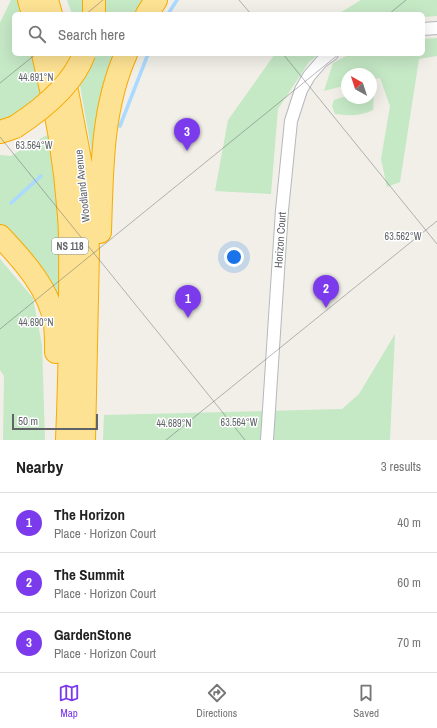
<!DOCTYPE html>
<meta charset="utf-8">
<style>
body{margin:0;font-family:"Archivo Narrow",sans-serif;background:#f2f2f2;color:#222}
.compass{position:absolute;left:341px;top:68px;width:36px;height:36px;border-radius:50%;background:#fff;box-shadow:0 4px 16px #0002;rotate:321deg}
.scale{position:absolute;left:12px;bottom:10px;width:86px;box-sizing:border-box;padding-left:4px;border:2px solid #5f6368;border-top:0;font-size:11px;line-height:14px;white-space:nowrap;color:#5f6368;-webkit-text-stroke:3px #fff;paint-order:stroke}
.you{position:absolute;left:234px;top:257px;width:14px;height:14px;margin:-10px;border:3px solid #fff;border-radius:50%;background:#1a73e8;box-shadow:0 0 0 6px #1a73e833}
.badge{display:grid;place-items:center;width:26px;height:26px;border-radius:50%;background:#7c3aed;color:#fff;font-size:13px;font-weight:700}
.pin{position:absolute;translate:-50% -33px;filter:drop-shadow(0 1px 2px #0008)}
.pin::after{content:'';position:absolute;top:21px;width:14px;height:12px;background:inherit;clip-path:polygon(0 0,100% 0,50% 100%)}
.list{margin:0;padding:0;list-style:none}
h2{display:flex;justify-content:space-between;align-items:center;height:52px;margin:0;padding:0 16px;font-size:17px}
h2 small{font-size:13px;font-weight:400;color:#767676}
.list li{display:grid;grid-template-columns:26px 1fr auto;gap:12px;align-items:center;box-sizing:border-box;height:60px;padding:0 16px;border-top:1px solid #e0e0e0}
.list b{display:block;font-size:15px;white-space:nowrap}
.list p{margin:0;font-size:13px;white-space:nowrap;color:#767676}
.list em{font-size:13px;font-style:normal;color:#767676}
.icon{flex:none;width:22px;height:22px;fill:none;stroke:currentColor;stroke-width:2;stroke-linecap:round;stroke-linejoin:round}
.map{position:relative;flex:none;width:437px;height:440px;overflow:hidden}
.search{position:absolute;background:#fff;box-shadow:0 4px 16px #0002;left:12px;right:12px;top:12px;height:44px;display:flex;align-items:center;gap:10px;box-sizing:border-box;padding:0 14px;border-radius:6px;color:#767676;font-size:15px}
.sheet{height:232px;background:#fff}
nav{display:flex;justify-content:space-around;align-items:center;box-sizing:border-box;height:56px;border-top:1px solid #e0e0e0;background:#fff;font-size:11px;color:#767676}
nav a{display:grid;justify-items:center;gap:2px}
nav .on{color:#7c3aed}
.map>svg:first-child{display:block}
.green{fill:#c5e8c5}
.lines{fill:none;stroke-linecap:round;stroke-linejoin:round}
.stream{stroke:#aadaff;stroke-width:3.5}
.street-casing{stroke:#b5b8bc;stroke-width:14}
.highway-casing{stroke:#f9ab00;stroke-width:24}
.street{stroke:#fff;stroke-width:12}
.highway{stroke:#fde293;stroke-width:22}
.highway-bridge-casing{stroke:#f9ab00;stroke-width:24;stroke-linecap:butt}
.highway-bridge{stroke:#fde293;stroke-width:22}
.ticks{fill:none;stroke:#5f6368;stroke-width:1;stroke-opacity:0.45}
.labels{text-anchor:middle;stroke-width:3;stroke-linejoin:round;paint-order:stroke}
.shield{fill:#fff;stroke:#8f9295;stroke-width:1}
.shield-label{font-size:10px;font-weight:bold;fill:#5f6368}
.street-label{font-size:11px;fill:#5f6368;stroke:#fff}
.ticks-label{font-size:10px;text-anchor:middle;fill:#5f6368;stroke:#fff;stroke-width:3;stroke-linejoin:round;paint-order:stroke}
</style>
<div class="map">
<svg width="437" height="440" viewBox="0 0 437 440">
<rect width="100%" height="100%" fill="#f1efe8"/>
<path class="green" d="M11 0H17L21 14H14V54H33L44 94 25 111 0 123V23Z
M67 0H85L83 14H72Z
M100 0H151L141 14H99Z
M361 0H437V16L423 17V14H338Z
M437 38V56L419 59 400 182 387 187 381 159 390 106 380 78 371 80V74H347V85L324 91 333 63 350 54H423V39Z
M90 54H121L93 159 79 80Z
M275 54H319L309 62 278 109 271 194 215 191 228 120Z
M371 92H374L373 110C361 116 348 116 335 114L332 106 334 100 347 96V98H371Z
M47 135 52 150 59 183 63 305 0 232V155L11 156 25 147Z
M0 259 33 298 42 345 45 440H3L4 376 0 370Z
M395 334 390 440H103L104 415 342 409 359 394Z"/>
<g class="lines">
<path class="stream" d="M168 14 177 0
M120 126 148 54
M11 203 41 176"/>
<g class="street-casing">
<path id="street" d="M423 29 437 28
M267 440 282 210 291 121 301 90 309 76 322 61 332 54"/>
</g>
<g class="highway-casing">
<path id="highway" d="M29 0 33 14
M47 0 51 14
M94 0V14
M147 14 156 0
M43 54C56 107 65 161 69 216 71 244 70 272 70 300 70 347 69 394 67 440
M60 54 82 170 86 214 88 251 84 440
M0 132 15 127
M100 232C102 173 101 110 126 54
M0 236C23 260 50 290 55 324 56 333 56 343 56 352"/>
</g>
<use href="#street" class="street"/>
<use href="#highway" class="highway"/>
<g class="highway-bridge-casing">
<path id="highway-bridge" d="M15 127C41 110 73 85 84 54"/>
</g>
<use href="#highway-bridge" class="highway-bridge"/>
</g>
<path class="ticks" d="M239 0 251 14M86 14 103 0M389 14 406 0M283 54 437 244M0 83 36 54M0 137 245 440M0 329 339 54M166 440 437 221"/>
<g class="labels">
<rect class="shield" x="52" y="238" width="36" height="16" rx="3"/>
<g class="shield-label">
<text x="70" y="250">NS 118</text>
</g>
<g class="street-label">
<text transform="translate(82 186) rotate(-96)" y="4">Woodland Avenue</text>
<text transform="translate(280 240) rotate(-86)" y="4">Horizon Court</text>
</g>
</g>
<g class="ticks-label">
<text x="36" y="81">44.691°N</text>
<text x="34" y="149">63.564°W</text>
<text x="403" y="240">63.562°W</text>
<text x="36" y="326">44.690°N</text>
<text x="239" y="426">63.564°W</text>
<text x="174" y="427">44.689°N</text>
</g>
</svg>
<svg class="compass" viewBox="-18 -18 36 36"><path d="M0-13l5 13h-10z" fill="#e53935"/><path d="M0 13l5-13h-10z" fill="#767676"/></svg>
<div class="scale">50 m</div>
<div class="you"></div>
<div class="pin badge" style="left:188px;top:318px">1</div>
<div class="pin badge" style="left:326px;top:308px">2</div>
<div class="pin badge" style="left:187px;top:151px">3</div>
<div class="search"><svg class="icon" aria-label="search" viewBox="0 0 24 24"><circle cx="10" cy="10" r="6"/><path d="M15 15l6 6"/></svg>Search here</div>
</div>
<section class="sheet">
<h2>Nearby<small>3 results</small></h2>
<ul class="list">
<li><span class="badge">1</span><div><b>The Horizon</b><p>Place · Horizon Court</p></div><em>40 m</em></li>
<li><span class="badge">2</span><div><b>The Summit</b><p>Place · Horizon Court</p></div><em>60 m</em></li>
<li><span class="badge">3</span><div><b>GardenStone</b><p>Place · Horizon Court</p></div><em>70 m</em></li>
</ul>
</section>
<nav>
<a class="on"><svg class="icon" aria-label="map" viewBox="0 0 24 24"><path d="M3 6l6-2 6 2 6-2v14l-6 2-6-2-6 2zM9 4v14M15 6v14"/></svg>Map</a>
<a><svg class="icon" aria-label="directions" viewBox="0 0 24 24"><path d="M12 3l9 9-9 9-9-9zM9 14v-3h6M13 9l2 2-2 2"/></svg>Directions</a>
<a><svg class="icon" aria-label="saved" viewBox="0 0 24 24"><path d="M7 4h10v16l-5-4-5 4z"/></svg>Saved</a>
</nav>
